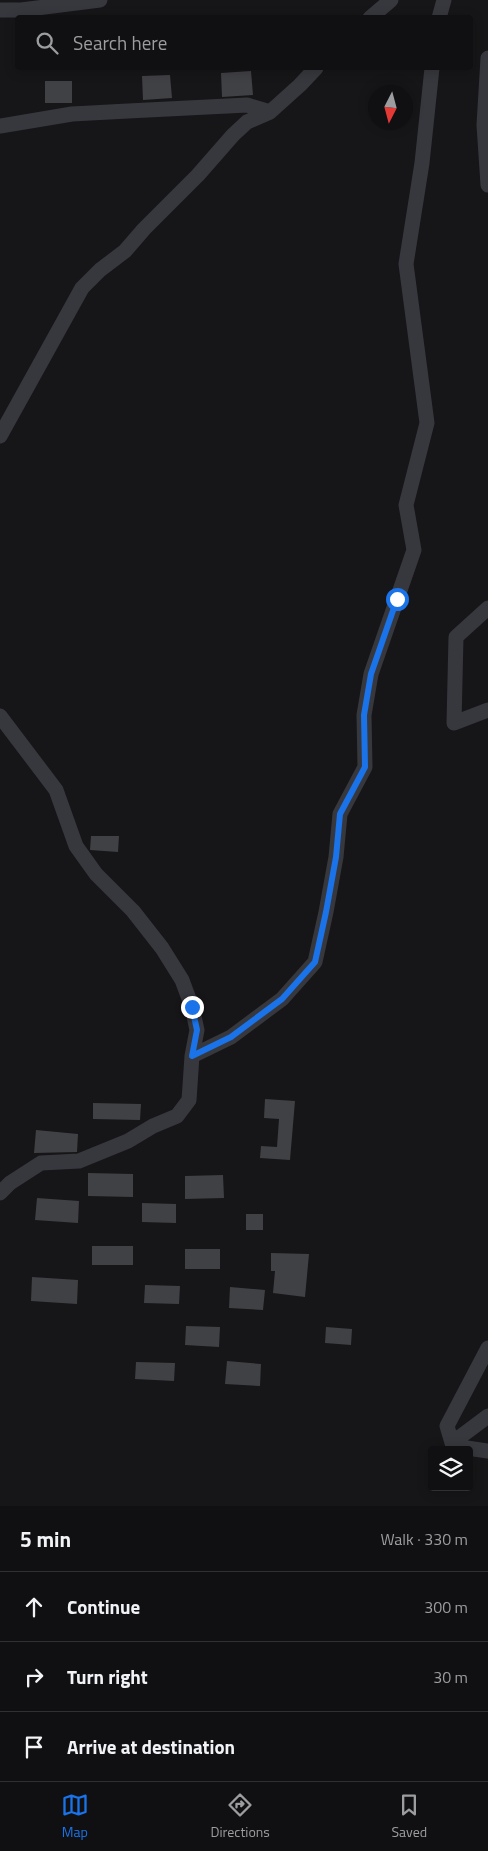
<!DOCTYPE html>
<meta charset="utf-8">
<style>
body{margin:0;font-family:"Titillium Web",sans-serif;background:#19191b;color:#f1f3f6}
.controls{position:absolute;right:15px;bottom:15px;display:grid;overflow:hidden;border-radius:5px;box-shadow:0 2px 12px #0003}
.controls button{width:45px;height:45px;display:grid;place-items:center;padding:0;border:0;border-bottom:1px solid #303032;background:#101012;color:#f1f3f6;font:25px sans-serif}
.compass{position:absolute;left:368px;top:85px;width:45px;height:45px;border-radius:50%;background:#101012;box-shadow:0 2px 12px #0003;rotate:186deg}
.stop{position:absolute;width:15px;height:15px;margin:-11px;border:4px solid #1a73e8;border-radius:50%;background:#fff}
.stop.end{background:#1a73e8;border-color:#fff;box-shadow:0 1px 5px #0008}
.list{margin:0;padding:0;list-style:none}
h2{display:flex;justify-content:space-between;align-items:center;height:65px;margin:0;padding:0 20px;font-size:21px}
h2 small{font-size:16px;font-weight:400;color:#9c9d9f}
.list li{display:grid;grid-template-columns:32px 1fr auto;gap:15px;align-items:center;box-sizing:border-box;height:70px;padding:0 20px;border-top:1px solid #303032}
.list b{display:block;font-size:19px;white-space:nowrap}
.list em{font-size:16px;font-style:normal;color:#9c9d9f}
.icon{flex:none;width:28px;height:28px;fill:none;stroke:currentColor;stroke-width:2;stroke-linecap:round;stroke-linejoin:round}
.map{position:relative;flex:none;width:488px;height:1506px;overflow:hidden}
.search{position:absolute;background:#101012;box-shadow:0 2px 12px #0003;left:15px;right:15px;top:15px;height:55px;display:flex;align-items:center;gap:12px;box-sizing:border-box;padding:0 18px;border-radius:5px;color:#9c9d9f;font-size:19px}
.sheet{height:275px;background:#101012}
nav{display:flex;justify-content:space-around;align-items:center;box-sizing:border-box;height:70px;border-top:1px solid #303032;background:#101012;font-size:14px;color:#9c9d9f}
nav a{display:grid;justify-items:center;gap:2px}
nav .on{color:#1a73e8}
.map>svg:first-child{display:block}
.building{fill:#404145}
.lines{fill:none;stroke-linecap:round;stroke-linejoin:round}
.street{stroke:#37383d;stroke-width:15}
.route{stroke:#1a73e8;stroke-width:6}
</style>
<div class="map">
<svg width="488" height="1506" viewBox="0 0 488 1506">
<rect width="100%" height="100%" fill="#161618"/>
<path class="building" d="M251 71 253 95 222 97 221 73Z
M170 75 172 98 143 100 142 76Z
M45 81H72V103H45Z
M91 836H119L118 852 90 850Z
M265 1099 295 1101 290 1160 260 1158 261 1146 277 1147 279 1119 264 1118Z
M93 1103 141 1104 140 1120 93 1119Z
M36 1130 78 1134 77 1152 34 1153Z
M88 1173 133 1174V1197L88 1196Z
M223 1175 224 1198 185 1199V1176Z
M37 1198 79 1201 78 1223 35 1220Z
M142 1203 176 1204V1223L142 1222Z
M246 1214H263V1230H246Z
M92 1246H133V1265H92Z
M185 1249H220V1269H185Z
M271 1253 309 1254 305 1297 273 1293 275 1271H271Z
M32 1277 78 1280 77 1304 31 1301Z
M145 1285 180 1286 179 1304 144 1303Z
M230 1287 265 1290 263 1310 229 1308Z
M186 1326 220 1327 219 1347 185 1345Z
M326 1327 352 1329 351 1345 325 1343Z
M227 1361 261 1364 260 1386 225 1384Z
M136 1362 175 1363 174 1381 135 1379Z"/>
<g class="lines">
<path class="street" d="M0 10H21L100 0
M370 18 391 0
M439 18 444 0
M488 58 484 125 488 185
M0 126 72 114 128 111 247 105 270 112
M0 436 82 288 100 270 125 251 144 229 198 175 233 135 247 122 270 112 300 85 316 68
M488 608 456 637 454 723 488 710
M0 716 56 790 76 846 96 874 133 911 162 948 182 980 192 1007 197 1030 192 1056 189 1100 177 1116 153 1126 128 1141 79 1161 41 1163 10 1183 0 1193
M192 1056 231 1037 282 999 315 962 326 912 336 857 340 814 365 767 364 715 371 674 414 550 406 505 427 423 406 264 422 163 432 68
M452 1443 447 1426 488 1348
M452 1443 488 1416
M452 1443 467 1448 488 1451"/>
</g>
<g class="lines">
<path class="route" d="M192 1007 197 1030 192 1056 231 1037 282 999 315 962 326 912 336 857 340 814 365 767 364 715 371 674 397 599"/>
</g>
</svg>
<div class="controls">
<button><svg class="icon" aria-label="layers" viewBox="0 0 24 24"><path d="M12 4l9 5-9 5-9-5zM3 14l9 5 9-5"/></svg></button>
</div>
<svg class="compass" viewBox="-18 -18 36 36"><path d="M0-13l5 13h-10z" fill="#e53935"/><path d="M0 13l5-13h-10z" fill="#9c9d9f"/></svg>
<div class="stop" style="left:397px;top:599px"></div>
<div class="stop end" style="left:192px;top:1007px"></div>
<div class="search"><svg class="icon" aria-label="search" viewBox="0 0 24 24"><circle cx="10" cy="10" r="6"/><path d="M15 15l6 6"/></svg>Search here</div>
</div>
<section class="sheet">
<h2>5 min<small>Walk · 330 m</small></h2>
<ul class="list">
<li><svg class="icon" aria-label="ahead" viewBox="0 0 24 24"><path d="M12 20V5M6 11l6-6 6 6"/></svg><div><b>Continue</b></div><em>300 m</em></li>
<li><svg class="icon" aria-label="right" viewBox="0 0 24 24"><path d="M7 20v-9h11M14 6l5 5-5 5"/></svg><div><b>Turn right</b></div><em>30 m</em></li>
<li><svg class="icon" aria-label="arrive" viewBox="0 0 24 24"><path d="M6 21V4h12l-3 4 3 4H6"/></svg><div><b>Arrive at destination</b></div></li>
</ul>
</section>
<nav>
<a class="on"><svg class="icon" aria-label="map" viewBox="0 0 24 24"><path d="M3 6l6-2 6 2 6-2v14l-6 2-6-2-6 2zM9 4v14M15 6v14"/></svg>Map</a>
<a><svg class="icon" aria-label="directions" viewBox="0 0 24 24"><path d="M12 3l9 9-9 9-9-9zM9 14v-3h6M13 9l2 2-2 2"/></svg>Directions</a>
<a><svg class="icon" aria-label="saved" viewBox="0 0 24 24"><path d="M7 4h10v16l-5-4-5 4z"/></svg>Saved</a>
</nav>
